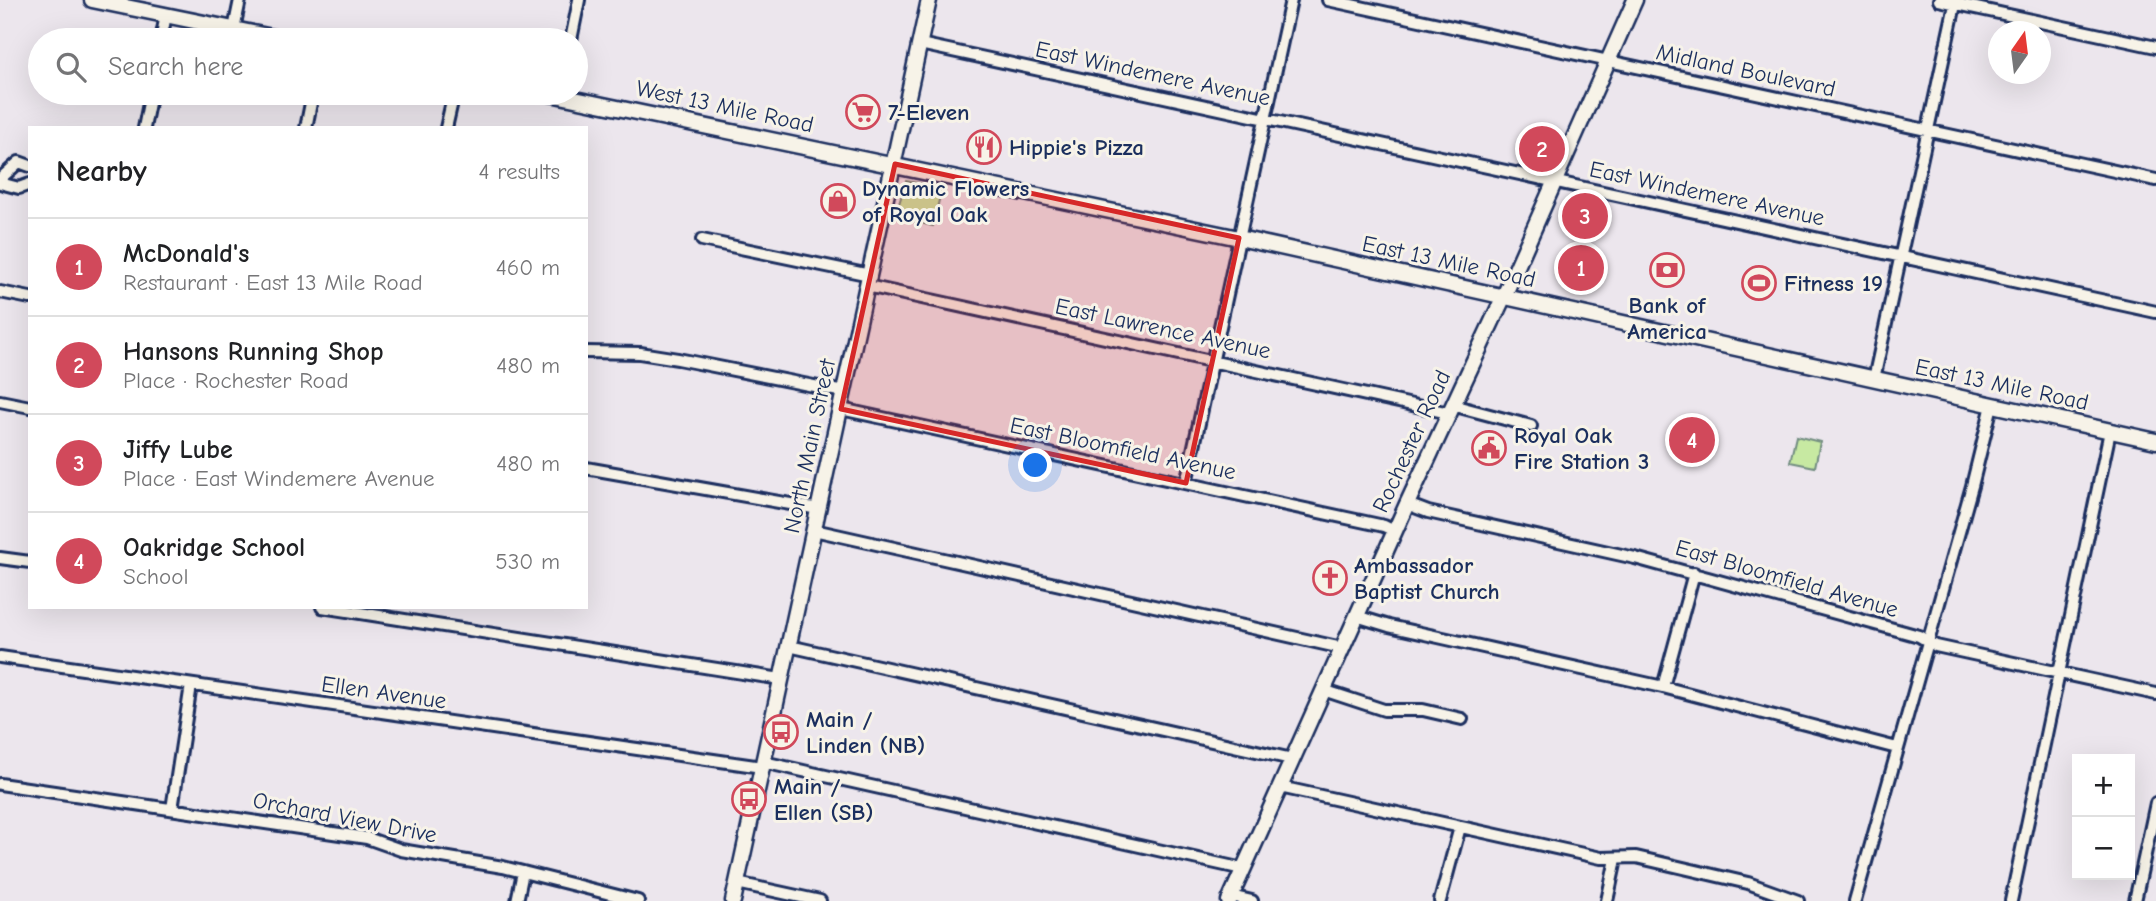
<!DOCTYPE html>
<meta charset="utf-8">
<style>
body{margin:0;font-family:"Comic Neue",sans-serif;background:#f2f2f2;color:#202124}
.controls{position:absolute;right:21px;bottom:21px;display:grid;overflow:hidden;border-radius:0px;box-shadow:0 7px 28px #0002}
.controls button{width:63px;height:63px;display:grid;place-items:center;padding:0;border:0;border-bottom:2px solid #e0e0e0;background:#fff;color:#202124;font:35px sans-serif}
.compass{position:absolute;left:1988px;top:21px;width:63px;height:63px;border-radius:50%;background:#fff;box-shadow:0 7px 28px #0002;rotate:14deg}
.you{position:absolute;left:1036px;top:466px;width:24px;height:24px;margin:-18px;border:5px solid #fff;border-radius:50%;background:#1a73e8;box-shadow:0 0 0 10px #1a73e833}
.badge{display:grid;place-items:center;width:46px;height:46px;border-radius:50%;background:#d1495b;color:#fff;font-size:23px;font-weight:700}
.pin{position:absolute;translate:-50% -50%;border:4px solid #fff;box-shadow:0 2px 7px #0006}
.list{margin:0;padding:0;list-style:none}
h2{display:flex;justify-content:space-between;align-items:center;height:91px;margin:0;padding:0 28px;font-size:30px}
h2 small{font-size:23px;font-weight:400;color:#757577}
.list li{display:grid;grid-template-columns:46px 1fr auto;gap:21px;align-items:center;box-sizing:border-box;height:98px;padding:0 28px;border-top:2px solid #e0e0e0}
.list b{display:block;font-size:26px;white-space:nowrap}
.list p{margin:0;font-size:23px;white-space:nowrap;color:#757577}
.list em{font-size:23px;font-style:normal;color:#757577}
.icon{flex:none;width:38px;height:38px;fill:none;stroke:currentColor;stroke-width:2;stroke-linecap:round;stroke-linejoin:round}
.map{position:relative;flex:none;width:2156px;height:901px;overflow:hidden}
.search{position:absolute;background:#fff;box-shadow:0 7px 28px #0002;left:28px;top:28px;width:560px;height:77px;display:flex;align-items:center;gap:18px;box-sizing:border-box;padding:0 24px;border-radius:38px;color:#757577;font-size:26px}
.panel{position:absolute;background:#fff;box-shadow:0 7px 28px #0002;left:28px;top:126px;width:560px;height:483px;border-radius:0px}
.map>svg:first-child{display:block}
.green{fill:#c7e9a2;stroke:#718c80;stroke-width:2}
.lines{fill:none;stroke-linecap:round;stroke-linejoin:round}
.minor-casing{stroke:#1b2f5e;stroke-width:16}
.major-casing{stroke:#1b2f5e;stroke-width:19}
.minor{stroke:#f7f3e8;stroke-width:10}
.major{stroke:#f7f3e8;stroke-width:14}
.marked{fill:#d62828;fill-opacity:0.2;stroke:#d62828;stroke-width:5;stroke-linejoin:round}
.labels{text-anchor:middle;stroke-width:6;stroke-linejoin:round;paint-order:stroke}
.street-label{font-size:23px;fill:#1b2f5e;stroke:#f7f3e8}
.poi-label{font-size:23px;font-weight:bold;fill:#1b2f5e;stroke:#f7f3e8;text-anchor:start}
</style>
<div class="map">
<svg width="2156" height="901" viewBox="0 0 2156 901">
<rect width="100%" height="100%" fill="#ece6ed"/>
<filter id="ink" filterUnits="userSpaceOnUse"><feTurbulence type="fractalNoise" baseFrequency=".0143" numOctaves="2"/><feDisplacementMap in="SourceGraphic" scale="14" xChannelSelector="R" yChannelSelector="G"/><feConvolveMatrix kernelMatrix="1 2 1 2 8 2 1 2 1" color-interpolation-filters="sRGB"/></filter>
<g filter="url(#ink)">
<path class="green" d="M906 181 942 187 933 226 895 217Z
M1796 436 1820 442 1815 467 1790 462Z"/>
<g class="lines">
<g class="minor-casing">
<path id="minor" d="M1328 0 2156 180
M1939 0 2156 47
M234 29 240 0
M161 40 166 15
M571 40 579 0
M920 44 2156 312
M144 128 151 93
M306 128 313 93
M446 128 454 93
M0 179 19 162 30 166
M0 183 19 188 30 184
M702 240 870 275
M867 286 1449 413
M0 292 30 298
M586 352 640 353 678 359 844 392
M1874 379 1956 0
M0 401 30 407
M1452 405 1531 426
M841 409 1384 526 1394 531
M586 468 819 509
M1186 483 1291 0
M1407 504 1428 512 1635 558 1919 636 1936 646 2156 694
M814 530 1342 648
M0 558 30 562
M322 607 781 679
M1356 616 1389 626 1663 687 1897 748
M789 646 1292 759
M0 657 762 767
M1663 687 1694 573
M1323 690 1384 710H1423L1462 719
M763 762 1243 869
M0 784 367 838 401 850 503 867 638 901
M1280 787 1601 858 1636 857 1748 883 1798 901
M172 809 191 685
M737 883 820 901
M1231 896 1252 901
M517 901 523 872
M1440 901 1460 827
M1607 901 1616 859
M1855 901 1972 486 1992 405
M2011 901 2110 431
M2135 901 2156 803"/>
</g>
<g class="major-casing">
<path id="major" d="M92 0 287 40
M546 93 1239 238 2156 441
M733 901 929 0
M1229 901 1407 504 1504 296 1635 0"/>
</g>
<use href="#minor" class="minor"/>
<use href="#major" class="major"/>
</g>
</g>
<path class="marked" d="M895 164 1239 238 1186 483 841 409Z"/>
<defs>
<g id="supermarket-ring" transform="scale(1.75)"><circle r="9.5" fill="#f7f3e8" stroke="#d1495b" stroke-width="1.5"/><path d="M-6-5.5h2.5l.6 2H6L4.5 2H-2.5L-4.4-4H-6ZM-1.5 3.2a1.3 1.3 0 1 0 .1 0ZM3 3.2a1.3 1.3 0 1 0 .1 0Z" fill="#d1495b"/></g>
<g id="restaurant-ring" transform="scale(1.75)"><circle r="9.5" fill="#f7f3e8" stroke="#d1495b" stroke-width="1.5"/><path d="M-5-6h1v4h1v-4h1v4h1v-4h1v5L-1.5 .5V6h-2V.5L-5-1ZM5-6V6H3V1.5H1.5Q1.5-4 5-6Z" fill="#d1495b"/></g>
<g id="shop-ring" transform="scale(1.75)"><circle r="9.5" fill="#f7f3e8" stroke="#d1495b" stroke-width="1.5"/><path d="M-5-2.5h2.3a2.7 3.5 0 0 1 5.4 0H5L5.5 6h-11ZM-1.5-2.5h3a1.5 2.3 0 0 0-3 0Z" fill="#d1495b"/></g>
<g id="bank-ring" transform="scale(1.75)"><circle r="9.5" fill="#f7f3e8" stroke="#d1495b" stroke-width="1.5"/><path d="M-6-4H6V4H-6ZM0-2.3a2.3 2.3 0 1 0 0 4.6a2.3 2.3 0 1 0 0-4.6Z" fill="#d1495b"/></g>
<g id="stadium-ring" transform="scale(1.75)"><circle r="9.5" fill="#f7f3e8" stroke="#d1495b" stroke-width="1.5"/><path d="M0-5a6.5 5 0 1 0 0 10a6.5 5 0 1 0 0-10ZM-3.5-1.8h7v3.6h-7Z" fill="#d1495b"/></g>
<g id="civic-ring" transform="scale(1.75)"><circle r="9.5" fill="#f7f3e8" stroke="#d1495b" stroke-width="1.5"/><path d="M-.6-6.5H3V-4.5H.6V-3L4-1V1h2V6H-6V1h2V-1L-.6-3ZM-1.2 2.5V6h2.4V2.5Z" fill="#d1495b"/></g>
<g id="church-ring" transform="scale(1.75)"><circle r="9.5" fill="#f7f3e8" stroke="#d1495b" stroke-width="1.5"/><path d="M-1.2-6h2.4v3.5h3.3v2.4h-3.3V6h-2.4V-.1h-3.3v-2.4h3.3Z" fill="#d1495b"/></g>
<g id="bus-ring" transform="scale(1.75)"><circle r="9.5" fill="#f7f3e8" stroke="#d1495b" stroke-width="1.5"/><path d="M-5-6H5V4H4V6H2V4H-2V6H-4V4H-5ZM-3.5-4V0h7V-4ZM-3.5 1.2v1.5H-2V1.2ZM2 1.2v1.5H3.5V1.2Z" fill="#d1495b"/></g>
</defs>
<g fill-rule="evenodd">
<use href="#supermarket-ring" x="863" y="112"/>
<use href="#restaurant-ring" x="984" y="147"/>
<use href="#shop-ring" x="838" y="201"/>
<use href="#bank-ring" x="1667" y="270"/>
<use href="#stadium-ring" x="1759" y="283"/>
<use href="#civic-ring" x="1489" y="448"/>
<use href="#church-ring" x="1330" y="578"/>
<use href="#bus-ring" x="781" y="732"/>
<use href="#bus-ring" x="749" y="799"/>
</g>
<g class="labels">
<g class="street-label">
<text transform="translate(1746 70) rotate(12)" y="8">Midland Boulevard</text>
<text transform="translate(1153 73) rotate(12)" y="8">East Windemere Avenue</text>
<text transform="translate(725 106) rotate(12)" y="8">West 13 Mile Road</text>
<text transform="translate(1707 193) rotate(12)" y="8">East Windemere Avenue</text>
<text transform="translate(1449 261) rotate(12)" y="8">East 13 Mile Road</text>
<text transform="translate(1163 328) rotate(12)" y="8">East Lawrence Avenue</text>
<text transform="translate(2002 384) rotate(12)" y="8">East 13 Mile Road</text>
<text transform="translate(1411 441) rotate(-65)" y="8">Rochester Road</text>
<text transform="translate(809 446) rotate(-78)" y="8">North Main Street</text>
<text transform="translate(1123 448) rotate(12)" y="8">East Bloomfield Avenue</text>
<text transform="translate(1787 578) rotate(16)" y="8">East Bloomfield Avenue</text>
<text transform="translate(384 692) rotate(8)" y="8">Ellen Avenue</text>
<text transform="translate(345 817) rotate(11)" y="8">Orchard View Drive</text>
</g>
<g class="poi-label">
<text x="888" y="120">7-Eleven</text>
<text x="1009" y="155">Hippie's Pizza</text>
<text x="862" y="196">Dynamic Flowers<tspan x="862" dy="26">of Royal Oak</tspan></text>
<text x="1784" y="291">Fitness 19</text>
<text x="1667" y="313" text-anchor="middle">Bank of<tspan x="1667" dy="26">America</tspan></text>
<text x="1514" y="443">Royal Oak<tspan x="1514" dy="26">Fire Station 3</tspan></text>
<text x="1354" y="573">Ambassador<tspan x="1354" dy="26">Baptist Church</tspan></text>
<text x="806" y="727">Main /<tspan x="806" dy="26">Linden (NB)</tspan></text>
<text x="774" y="794">Main /<tspan x="774" dy="26">Ellen (SB)</tspan></text>
</g>
</g>
</svg>
<div class="controls">
<button>+</button>
<button>−</button>
</div>
<svg class="compass" viewBox="-18 -18 36 36"><path d="M0-13l5 13h-10z" fill="#e53935"/><path d="M0 13l5-13h-10z" fill="#757577"/></svg>
<div class="you"></div>
<div class="pin badge" style="left:1581px;top:268px">1</div>
<div class="pin badge" style="left:1542px;top:149px">2</div>
<div class="pin badge" style="left:1585px;top:216px">3</div>
<div class="pin badge" style="left:1692px;top:440px">4</div>
<div class="search"><svg class="icon" aria-label="search" viewBox="0 0 24 24"><circle cx="10" cy="10" r="6"/><path d="M15 15l6 6"/></svg>Search here</div>
<section class="panel">
<h2>Nearby<small>4 results</small></h2>
<ul class="list">
<li><span class="badge">1</span><div><b>McDonald's</b><p>Restaurant · East 13 Mile Road</p></div><em>460 m</em></li>
<li><span class="badge">2</span><div><b>Hansons Running Shop</b><p>Place · Rochester Road</p></div><em>480 m</em></li>
<li><span class="badge">3</span><div><b>Jiffy Lube</b><p>Place · East Windemere Avenue</p></div><em>480 m</em></li>
<li><span class="badge">4</span><div><b>Oakridge School</b><p>School</p></div><em>530 m</em></li>
</ul>
</section>
</div>
